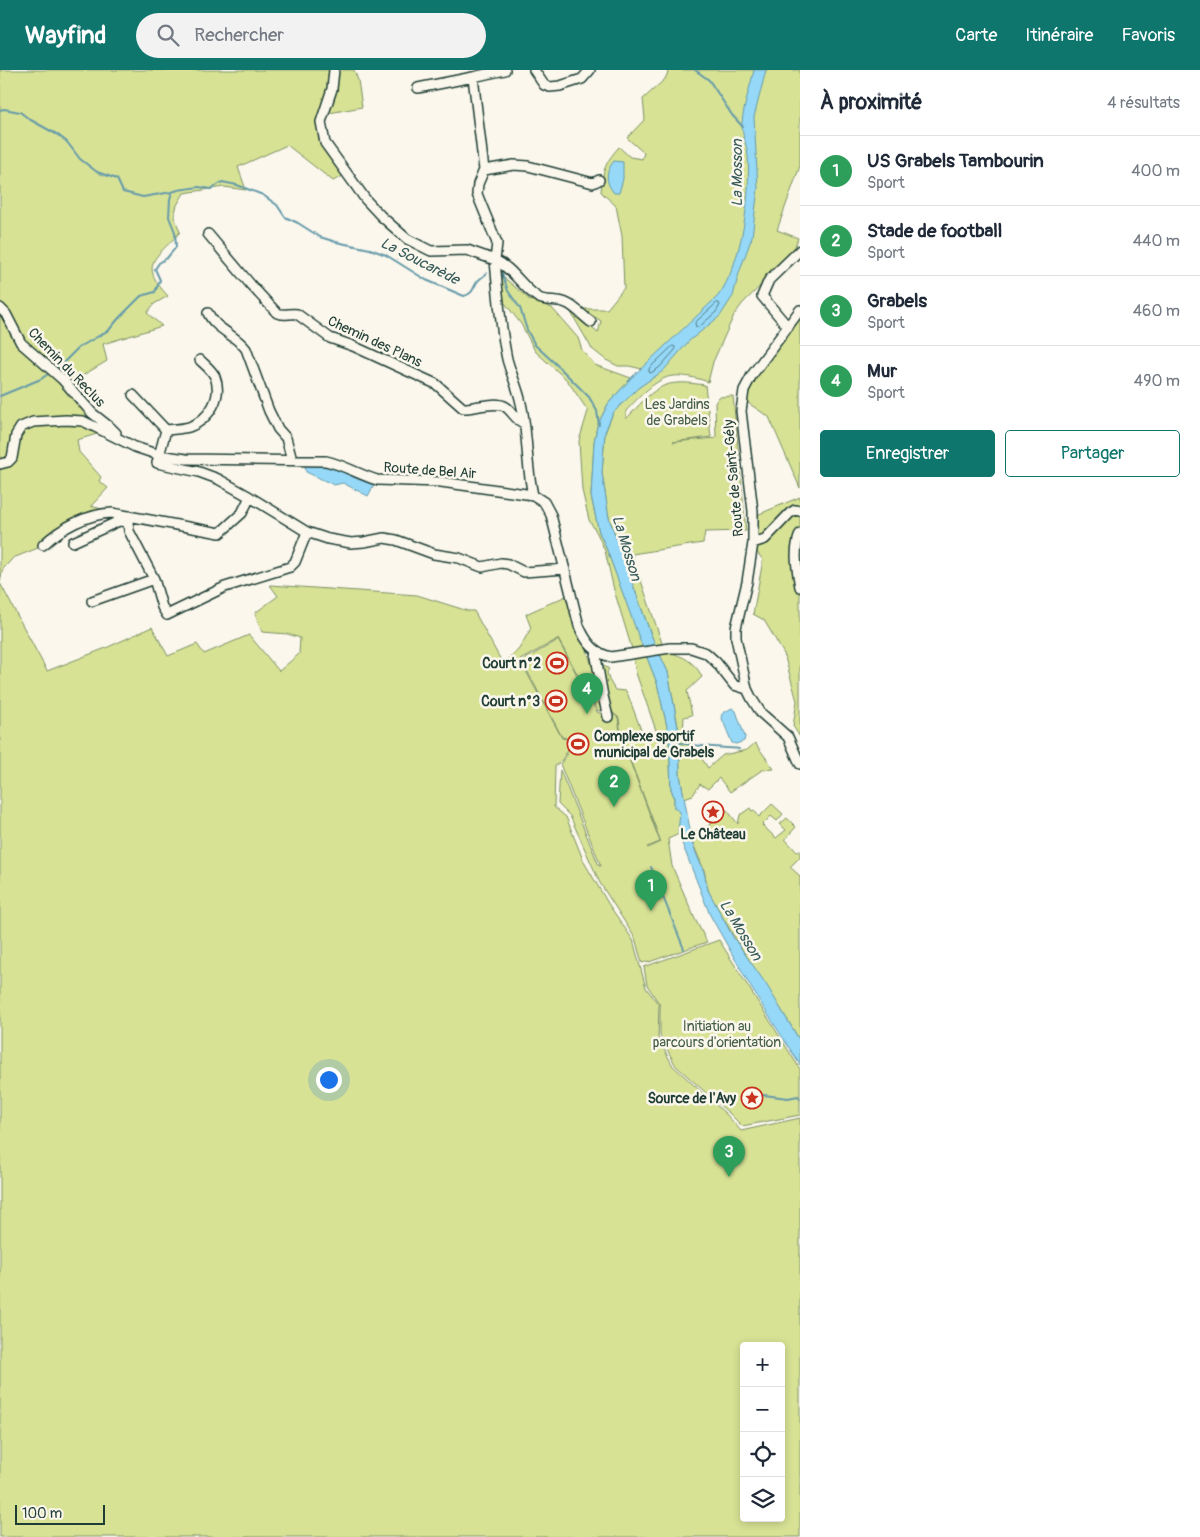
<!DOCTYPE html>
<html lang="fr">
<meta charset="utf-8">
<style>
body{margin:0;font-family:Pangolin,sans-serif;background:#f2f2f3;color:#1f2937}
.controls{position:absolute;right:15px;bottom:15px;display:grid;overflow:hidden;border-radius:5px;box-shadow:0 2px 8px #0003}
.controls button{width:45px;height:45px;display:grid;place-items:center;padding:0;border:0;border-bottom:1px solid #e0e1e3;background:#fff;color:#1f2937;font:25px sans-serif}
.scale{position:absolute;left:15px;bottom:12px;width:90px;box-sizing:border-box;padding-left:5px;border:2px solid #1f3d34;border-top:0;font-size:14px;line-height:18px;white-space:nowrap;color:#1f3d34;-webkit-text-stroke:4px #fbf7ec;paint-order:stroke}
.you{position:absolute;left:328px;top:1009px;width:18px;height:18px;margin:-12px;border:4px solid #fff;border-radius:50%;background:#1a73e8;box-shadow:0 0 0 8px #1a73e833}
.badge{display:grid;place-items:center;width:32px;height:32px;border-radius:50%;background:#0f766e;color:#fff;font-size:16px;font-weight:700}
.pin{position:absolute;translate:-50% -41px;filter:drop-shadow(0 1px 2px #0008)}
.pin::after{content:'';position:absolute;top:26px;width:18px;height:15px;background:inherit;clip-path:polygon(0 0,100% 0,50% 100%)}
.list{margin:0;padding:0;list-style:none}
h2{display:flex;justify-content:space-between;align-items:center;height:65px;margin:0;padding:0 20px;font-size:21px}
h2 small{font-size:16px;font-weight:400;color:#747a83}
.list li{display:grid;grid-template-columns:32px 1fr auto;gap:15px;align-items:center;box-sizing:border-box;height:70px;padding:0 20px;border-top:1px solid #e0e1e3}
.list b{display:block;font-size:19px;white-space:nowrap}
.list p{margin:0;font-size:16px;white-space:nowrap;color:#747a83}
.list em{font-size:16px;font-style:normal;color:#747a83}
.actions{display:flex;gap:10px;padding:15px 20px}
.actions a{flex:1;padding:11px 0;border:1px solid #0f766e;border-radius:5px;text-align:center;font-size:18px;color:#0f766e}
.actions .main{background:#0f766e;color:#fff}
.icon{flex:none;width:28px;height:28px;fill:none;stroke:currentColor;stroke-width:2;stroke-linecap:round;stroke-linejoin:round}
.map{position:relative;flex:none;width:800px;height:1467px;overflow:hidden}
header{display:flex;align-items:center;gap:30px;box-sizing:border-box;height:70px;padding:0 25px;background:#0f766e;color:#fff}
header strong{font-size:24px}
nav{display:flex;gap:28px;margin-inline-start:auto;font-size:18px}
.search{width:350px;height:45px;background:#f2f2f3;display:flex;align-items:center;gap:12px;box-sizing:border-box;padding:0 18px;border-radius:28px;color:#747a83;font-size:19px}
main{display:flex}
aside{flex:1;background:#fff}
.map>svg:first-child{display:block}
.green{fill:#d7e295;stroke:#7b9064;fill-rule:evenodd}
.water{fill:#96d8f8;stroke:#669aaa}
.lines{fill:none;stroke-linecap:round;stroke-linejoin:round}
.shore{stroke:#4f7b82;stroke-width:1}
.stream{stroke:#669aaa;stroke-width:2}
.minor-casing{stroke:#1f3d34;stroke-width:12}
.minor{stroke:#fbf7ec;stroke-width:9}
.labels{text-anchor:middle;stroke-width:5;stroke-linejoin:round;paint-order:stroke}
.street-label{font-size:14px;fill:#1f3d34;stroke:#fbf7ec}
.park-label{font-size:14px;fill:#445e47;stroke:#fbf7ec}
.poi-label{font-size:14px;font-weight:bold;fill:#1f3d34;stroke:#fbf7ec;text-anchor:end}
.water-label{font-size:15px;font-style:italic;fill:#375c5b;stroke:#fbf7ec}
</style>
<header>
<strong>Wayfind</strong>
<div class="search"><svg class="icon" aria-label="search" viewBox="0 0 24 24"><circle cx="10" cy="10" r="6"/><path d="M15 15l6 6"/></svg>Rechercher</div>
<nav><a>Carte</a><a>Itinéraire</a><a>Favoris</a></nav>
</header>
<main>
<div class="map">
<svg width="800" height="1467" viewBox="0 0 800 1467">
<rect width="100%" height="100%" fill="#fbf7ec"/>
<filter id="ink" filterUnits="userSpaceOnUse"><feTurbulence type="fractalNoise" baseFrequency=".02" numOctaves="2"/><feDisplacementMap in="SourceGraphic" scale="10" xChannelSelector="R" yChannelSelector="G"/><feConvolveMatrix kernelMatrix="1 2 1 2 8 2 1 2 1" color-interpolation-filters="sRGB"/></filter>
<g filter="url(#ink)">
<path class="green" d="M0 0H354L358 10 362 37 329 43 319 54 321 75 343 106 333 111 287 75 238 97 246 120 224 117 184 123 177 135 174 146 180 162C157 188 137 193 168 226L154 234 147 243 162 256 103 274 107 291 70 313 88 336 110 353 100 363 77 370 79 382 101 407 99 411 108 418 91 436 105 440 52 465 38 478 13 488 3 499 0 511Z
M669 0H800V96L777 160 798 168 792 185 743 233 734 245 713 292 708 312C698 308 684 305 673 306 657 307 636 330 626 341V349C641 334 654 314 677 313 686 312 696 314 705 315L711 367 673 372 716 368 715 333 719 327 733 326 746 461 705 462 703 473 632 484 663 576 656 578 609 448 602 403 605 363 613 343 638 318 659 303 629 296H618L606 290 592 279 569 239 598 263 601 251 582 239H607L624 218 622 166 616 136 601 122C603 100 604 94 619 77L630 87 642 89 644 83 627 68 645 49 643 29 665 9Z
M500 204 530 230 552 238 578 268 582 280 595 295 631 308 608 334 597 356 594 372 591 426 599 462 607 480 643 577 632 579 614 520 605 481 597 463 589 450 582 420 579 371 588 341 567 310 535 281 521 254 504 232Z
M800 248V418L769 347 745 331 749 315 790 264Z
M800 427V667L793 656 797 631 784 584 764 550 753 544 763 490 756 481 757 445Z
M0 513 47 601 106 578 152 557 168 586 197 574 204 584 249 565 279 601 299 584 300 568 288 564 262 562 255 543 278 526 270 515 417 525 468 541H474L503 594 519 579 531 558 526 544 566 526 578 566 586 577 592 596 599 593 609 599 607 602 609 610 615 620 626 621 628 625 641 660 645 668 659 669 636 603 633 587 646 585 657 613 669 665 671 719 674 727V737L680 742 679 764 668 769 672 796 695 849 707 872 649 892V891L642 893 635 868 600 813 570 746 558 734 560 700 599 796H601L560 694 566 686 571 669 562 667 522 591 558 570 597 642 604 645 612 643 618 648 621 667 660 772 647 777 648 778 661 772 621 666 619 648 609 639 598 641 558 569 520 590 562 668 570 670C567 680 565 690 555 696L554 737 566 747 584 792 609 835 633 870 646 918 659 935 658 968 673 996 726 1044 741 1061 800 1048V1467H0ZM744 1276H781V1448H744Z
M659 583C677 581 695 591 702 607L687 621 692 645 684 647 683 664 699 684 708 698 723 685 747 680 755 673 774 699 762 700 730 722 719 708 708 719 700 714 693 725 684 728 680 705 679 662 668 602Z
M772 734 783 744 777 751 771 746 762 755 776 768 786 760 780 754 787 748 796 757 785 769 797 782 800 780V787L790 797 800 806V971C771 920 735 874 709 822 706 815 706 807 704 800 699 787 693 777 691 763L708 756 727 740 738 754 740 745 750 738 752 741 754 740 759 747Z
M719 870 800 999V1045L742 1056 730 1044 676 996 660 966V935L647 915 644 897Z"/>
<path class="water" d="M754 0H766L754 47 758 118 752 167 739 203 733 226 720 246 689 271 663 301 638 318 613 343 605 362 602 403 609 448 651 565 668 602 679 663 680 705 693 776 704 802 708 820 733 867 766 914 800 971V995L752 919 710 845 678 763 680 742 674 738V727L671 719 669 665 657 613 638 565 607 480 599 462 591 426 594 372 597 356 608 334 631 308 718 226C742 194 751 125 748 86 747 75 741 63 742 52 744 35 750 17 754 0Z
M614 91 623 92V109L619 123H614C605 112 605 102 614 91Z
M318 395 342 401 361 408 374 415 368 426 343 413 334 415 306 402 305 396Z
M732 638 736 641 745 667 744 671 736 674 732 673 721 646 723 643Z"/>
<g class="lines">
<path class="shore" d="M717 233H719L720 235 716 242 699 257H696L695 253Z
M673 276 675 277V280L660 297 651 303 649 302V299Z"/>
<path class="stream" d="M695 0 709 10 732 45 743 57
M0 40 4 39 20 42 29 49 58 65 67 72 80 89 97 102 117 109 123 122 143 127 172 122
M502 203 508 221 520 238 527 260 535 275 559 297 589 327 597 341 599 355
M56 300 78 278 109 260 119 248 141 226 155 222 160 210 155 199 159 193 167 188 176 177 175 162 169 147 170 129 172 122 178 120 199 117 211 119 222 112 237 115 263 125 277 135 285 147 298 153 320 167 336 172 370 179 386 185 426 210 464 226C473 224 473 218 477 212 480 208 484 206 487 203
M0 326 41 309 48 304
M677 672C695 677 719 677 739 679
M651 797 684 879
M752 1028 764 1025 788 1028 798 1026 800 1029"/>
<g class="minor-casing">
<path id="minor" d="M334 0 332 19 321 52 325 73 366 130 381 146 407 169 431 181 467 180 495 190C498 223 500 256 507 289 511 304 518 318 521 333 528 363 526 395 533 425
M505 0 473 7 484 100 478 114 477 124 497 173 495 190C514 199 522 218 539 228 547 232 558 229 566 233 573 235 584 247 591 252
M534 0 544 15 550 17 560 16 582 9 590 0
M418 18 473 7
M484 100 514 95 528 96 593 113 599 110
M208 164 251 215 277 243C283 246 290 243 297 244L330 268 353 276 436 314 463 338H467C478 337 497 331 506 337 513 342 516 351 524 353
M0 238 6 244 21 273 62 309 92 343 111 358 116 363
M800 240 752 305 744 320 741 341 753 441V473L747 512 736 558V568L747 619 752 629 761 643 788 667 800 694
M208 243C215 259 236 265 246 279L269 341 278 359 286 368 292 390
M788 257 762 226 769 210 800 180
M200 290C205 295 213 301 215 307 223 327 209 350 189 357 182 359 174 359 166 360L157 393 199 402 218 409 250 427 307 462 328 469 351 473 364 472 384 468 396 470 434 484 459 488 482 497 501 493 508 494 524 502 565 499
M133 325 166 360
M0 394 8 392 12 388 16 365 21 357 33 352 66 350 83 351 135 377 159 385 186 389 326 391C344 395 360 405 377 410L441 412 533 425 544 432 551 445 579 556C586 572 594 583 611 587L670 578H691L706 583 716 592 734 615 747 619
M130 446 128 452 129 461 154 509 162 537 167 545 225 517 290 497 295 492 307 462
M800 464C793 481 797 499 800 517
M73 472 119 451 128 452
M753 473 765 469 790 443 795 440 800 441
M43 475C61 458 87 444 112 443L220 463 242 443 250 427
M92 531 154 509
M597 581 596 587 603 626 608 647"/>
</g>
<use href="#minor" class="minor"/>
</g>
</g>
<defs>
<g id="stadium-ring" transform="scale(1.125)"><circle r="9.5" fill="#fbf7ec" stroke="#c8321e" stroke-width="1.5"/><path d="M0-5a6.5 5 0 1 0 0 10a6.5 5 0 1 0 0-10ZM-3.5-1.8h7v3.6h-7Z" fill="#c8321e"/></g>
<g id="sight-ring" transform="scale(1.125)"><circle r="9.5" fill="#fbf7ec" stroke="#c8321e" stroke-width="1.5"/><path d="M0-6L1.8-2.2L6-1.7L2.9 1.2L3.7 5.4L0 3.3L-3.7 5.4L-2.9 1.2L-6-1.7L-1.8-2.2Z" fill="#c8321e"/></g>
</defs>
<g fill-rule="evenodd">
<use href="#stadium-ring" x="557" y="593"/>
<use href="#stadium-ring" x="556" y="631"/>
<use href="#stadium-ring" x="578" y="674"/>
<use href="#sight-ring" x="713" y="742"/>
<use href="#sight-ring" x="752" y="1028"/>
</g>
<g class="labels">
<g class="street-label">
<text transform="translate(375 271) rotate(25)" y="5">Chemin des Plans</text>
<text transform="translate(67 297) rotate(46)" y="5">Chemin du Reclus</text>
<text transform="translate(430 400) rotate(4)" y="5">Route de Bel Air</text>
<text transform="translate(733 408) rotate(-95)" y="5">Route de Saint-Gély</text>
</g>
<g class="park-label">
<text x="677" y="339">Les Jardins<tspan x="677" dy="16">de Grabels</tspan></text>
<text x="717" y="961">Initiation au<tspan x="717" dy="16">parcours d'orientation</tspan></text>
</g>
<g class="poi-label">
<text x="541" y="598">Court n°2</text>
<text x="540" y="636">Court n°3</text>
<text x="594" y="671" text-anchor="start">Complexe sportif<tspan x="594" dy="16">municipal de Grabels</tspan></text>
<text x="713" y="769" text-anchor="middle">Le Château</text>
<text x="736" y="1033">Source de l'Avy</text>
</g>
<g class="water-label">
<text transform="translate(737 103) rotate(-90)" y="5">La Mosson</text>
<text transform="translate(420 191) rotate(27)" y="5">La Soucarède</text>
<text transform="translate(627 478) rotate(73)" y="5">La Mosson</text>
<text transform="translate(741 860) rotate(59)" y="5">La Mosson</text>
</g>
</g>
</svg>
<div class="controls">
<button>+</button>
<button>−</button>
<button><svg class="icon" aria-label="locate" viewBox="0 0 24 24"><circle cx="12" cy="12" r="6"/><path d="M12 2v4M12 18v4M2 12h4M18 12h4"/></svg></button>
<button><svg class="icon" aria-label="layers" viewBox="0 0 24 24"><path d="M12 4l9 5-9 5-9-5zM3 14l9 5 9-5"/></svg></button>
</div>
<div class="scale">100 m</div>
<div class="you"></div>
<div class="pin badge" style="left:651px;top:841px;background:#2e9e5b">1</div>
<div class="pin badge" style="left:614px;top:737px;background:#2e9e5b">2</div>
<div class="pin badge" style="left:729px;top:1107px;background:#2e9e5b">3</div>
<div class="pin badge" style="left:587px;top:644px;background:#2e9e5b">4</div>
</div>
<aside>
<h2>À proximité<small>4 résultats</small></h2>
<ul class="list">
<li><span class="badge" style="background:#2e9e5b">1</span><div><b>US Grabels Tambourin</b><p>Sport</p></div><em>400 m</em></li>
<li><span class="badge" style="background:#2e9e5b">2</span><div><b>Stade de football</b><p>Sport</p></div><em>440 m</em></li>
<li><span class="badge" style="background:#2e9e5b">3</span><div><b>Grabels</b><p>Sport</p></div><em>460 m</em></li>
<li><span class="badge" style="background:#2e9e5b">4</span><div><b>Mur</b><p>Sport</p></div><em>490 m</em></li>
</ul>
<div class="actions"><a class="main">Enregistrer</a><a>Partager</a></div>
</aside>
</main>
